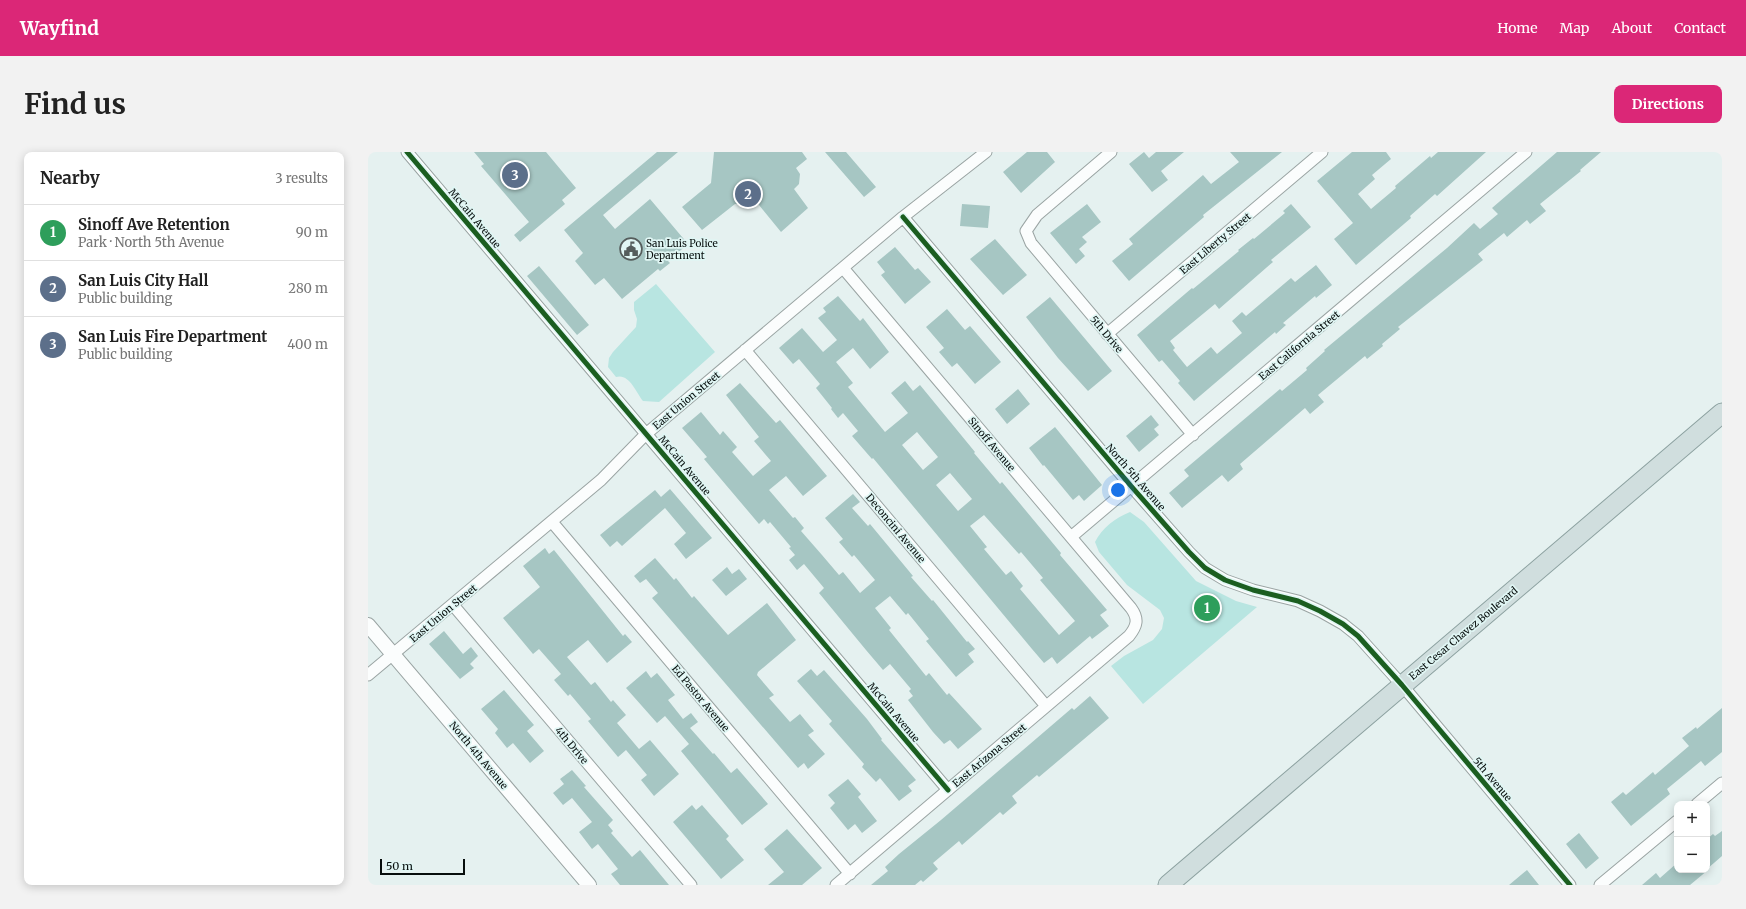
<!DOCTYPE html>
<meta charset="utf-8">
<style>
body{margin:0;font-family:Merriweather,serif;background:#f2f2f2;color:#222}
.controls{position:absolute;right:12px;bottom:12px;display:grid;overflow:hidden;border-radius:8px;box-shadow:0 2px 10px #0003}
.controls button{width:36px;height:36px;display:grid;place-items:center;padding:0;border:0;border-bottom:1px solid #e0e0e0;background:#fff;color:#222;font:20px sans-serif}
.scale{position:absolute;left:12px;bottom:10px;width:85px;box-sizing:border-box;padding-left:4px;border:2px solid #070e0d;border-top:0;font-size:11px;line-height:14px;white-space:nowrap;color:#070e0d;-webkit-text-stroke:3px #e0f6f4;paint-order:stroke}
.you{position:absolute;left:750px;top:338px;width:14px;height:14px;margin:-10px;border:3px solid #fff;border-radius:50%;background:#1a73e8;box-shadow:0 0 0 6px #1a73e833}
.badge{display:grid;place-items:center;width:26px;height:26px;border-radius:50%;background:#db2777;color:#fff;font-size:13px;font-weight:700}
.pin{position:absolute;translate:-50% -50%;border:2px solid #fff;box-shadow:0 1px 4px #0006}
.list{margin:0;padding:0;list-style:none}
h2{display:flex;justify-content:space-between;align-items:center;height:52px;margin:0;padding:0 16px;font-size:17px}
h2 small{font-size:13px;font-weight:400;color:#767676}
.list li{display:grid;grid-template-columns:26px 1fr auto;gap:12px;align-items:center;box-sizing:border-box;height:56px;padding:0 16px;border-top:1px solid #e0e0e0}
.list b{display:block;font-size:15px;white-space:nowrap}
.list p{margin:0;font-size:13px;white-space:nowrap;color:#767676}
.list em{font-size:13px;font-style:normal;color:#767676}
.map{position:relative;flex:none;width:1354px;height:733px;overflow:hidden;border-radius:8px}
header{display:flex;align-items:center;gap:24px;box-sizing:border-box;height:56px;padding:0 20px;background:#db2777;color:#fff}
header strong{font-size:19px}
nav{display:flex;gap:22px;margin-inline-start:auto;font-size:14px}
.intro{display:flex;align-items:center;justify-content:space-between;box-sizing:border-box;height:96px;padding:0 24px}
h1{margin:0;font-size:28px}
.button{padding:10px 18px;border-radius:8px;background:#db2777;color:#fff;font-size:14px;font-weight:700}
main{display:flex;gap:24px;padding:0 24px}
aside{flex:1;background:#fff;border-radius:8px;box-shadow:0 2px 10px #0003}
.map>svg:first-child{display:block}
.green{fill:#b8e5e1}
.building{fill:#a6c6c3;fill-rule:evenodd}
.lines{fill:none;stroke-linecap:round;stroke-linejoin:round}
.minor-casing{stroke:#9aa4a3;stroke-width:13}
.tertiary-casing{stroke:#9aa4a3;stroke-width:16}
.trunk-casing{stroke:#8ca1a0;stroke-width:21}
.minor{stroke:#fbfdfd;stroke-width:11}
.tertiary{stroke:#fbfdfd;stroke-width:14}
.trunk{stroke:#d0dede;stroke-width:19}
.cycleway-casing{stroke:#e0f6f4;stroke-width:8}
.cycleway{stroke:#1b5e20;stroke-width:5}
.labels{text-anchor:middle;stroke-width:3.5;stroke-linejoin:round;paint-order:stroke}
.street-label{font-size:10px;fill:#070e0d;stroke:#e0f6f4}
.poi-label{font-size:10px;fill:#070e0d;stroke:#e0f6f4;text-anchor:start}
</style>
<header>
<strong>Wayfind</strong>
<nav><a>Home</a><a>Map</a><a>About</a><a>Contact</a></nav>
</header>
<div class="intro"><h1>Find us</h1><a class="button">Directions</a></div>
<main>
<aside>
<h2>Nearby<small>3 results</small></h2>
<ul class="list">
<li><span class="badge" style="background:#2e9e5b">1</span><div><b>Sinoff Ave Retention</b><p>Park · North 5th Avenue</p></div><em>90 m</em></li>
<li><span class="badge" style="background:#5c6f8a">2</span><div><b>San Luis City Hall</b><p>Public building</p></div><em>280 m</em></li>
<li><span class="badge" style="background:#5c6f8a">3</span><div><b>San Luis Fire Department</b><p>Public building</p></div><em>400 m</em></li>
</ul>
</aside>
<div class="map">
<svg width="1354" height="733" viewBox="0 0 1354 733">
<rect width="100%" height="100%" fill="#e5f1f0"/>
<path class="green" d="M288 132 347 200 291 250 275 249C268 240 261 221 248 225L240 215 241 206 245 200 268 175 269 167 266 158V150Z
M762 360 776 370 828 429 868 449 889 455 775 552 743 514 756 504 785 488 794 477 796 466 792 458 759 433 731 400 727 390C734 376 747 366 762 360Z"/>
<path class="building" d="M106 0H178L208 36 194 48 197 52 152 90 146 83 161 70 113 14 116 12Z
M289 0H310L235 63 247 77 282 47 320 92 300 109 302 111 292 119 290 117 254 147 236 126 227 133 207 109 215 101 196 78Z
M346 0H434L439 7 428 16 432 22 431 32 426 37 440 56 413 80 391 53 367 52 334 78 314 55 343 31Z
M457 0H478L508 35 496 45Z
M659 0H679L687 10 653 41 635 20Z
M776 0 781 6 788 0H816L793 19 800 28 784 40 761 12Z
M862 0H914L835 63 836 65 761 129 744 109 765 92 761 87 835 23 843 32 871 10Z
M984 0H1018L1023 7 1004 23 1007 27 990 42 1003 57 1028 36 1027 34 1062 4 1063 6 1070 0H1118L1069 44 1067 42 1042 64 1043 66 988 113 966 87 985 71 949 29Z
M1189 0H1233L1212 18 1213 19 1172 52 1178 59 1162 72 1159 68 1139 85 1136 81 1110 102 1115 108 1030 175 1032 177 1014 192 1015 194 999 207 997 204 950 243 956 250 942 262 937 256 872 312 875 317 860 330 854 323 814 356 801 341 821 324 816 318 912 237 914 239 939 218 938 216 957 199 956 198 1079 96 1106 71 1112 77 1130 62 1124 56Z
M594 52 622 54 620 76 592 74Z
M719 52 733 70 714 85 719 90 711 97 717 104 708 112 682 81Z
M923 52 943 75 903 108 905 110 851 157 847 152 802 189 807 196 805 198 819 215 843 195 849 202 874 181 864 169 874 160 878 164 923 126 927 130 948 113 964 133 948 146 947 144 915 171 918 173 908 182 907 180 887 197 826 249 810 231 812 229 794 208 791 210 769 183 824 136 825 137 871 99 870 98 885 86 886 87 917 61 915 59Z
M627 87 659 123 635 143 602 107Z
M527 95 547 118 550 116 563 130 537 152 513 123 517 120 509 110Z
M171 114 221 173 209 183 159 124Z
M470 144 492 169 495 166 521 200 502 217 485 196 468 210 485 231 480 235 517 280 540 261 523 241 537 229 545 239 552 233 607 300 606 301 632 332 634 330 693 401 692 403 739 458 732 463 741 474 724 487 722 484 689 512 684 505 676 511 664 497 505 306 504 307 484 284 490 279 475 261 470 266 463 257 464 256 448 236 452 232 431 207 425 212 411 196 434 176 455 200 469 188 450 166 458 160 455 156ZM549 280 570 305 555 318 534 293ZM582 321 604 347 590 359 568 333ZM616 363 651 402 653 400 675 426 672 428 707 469 691 483 652 437 655 434 643 419 638 423 616 397 619 395 602 374Z
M682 145 744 219 720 239 690 206 658 165Z
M579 157 597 178 602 174 633 210 607 232 589 211 584 215 571 200 576 196 558 175Z
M372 231 408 271 412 268 459 324 435 344 418 324 401 338 425 366 427 365 436 376 433 379 454 403 471 423 475 420 492 441 507 428 486 403 484 405 471 390 475 387 457 366 485 342 492 350 484 356 500 374 502 372 545 424 543 425 564 449 565 448 599 490 600 489 607 497 600 502 606 510 588 525 558 489 561 487 540 461 538 463 522 444 507 456 523 476 521 478 558 524 561 521 579 543 581 541 614 577 590 597 582 588 576 592 565 580 540 548 545 544 541 539 543 537 522 512 515 518 498 498 451 441 456 436 436 412 429 418 421 408 427 403 421 396 423 395 402 370 400 372 396 367 391 372 336 307 339 305 314 276 333 260 352 283 355 279 369 295 364 300 385 324 403 309 386 289 391 285 358 243Z
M650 237 662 252 639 272 627 257Z
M783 263 791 273 786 277 791 283 771 300 758 284Z
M687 275 734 333 716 349 711 343 705 348 676 313 675 314 661 296Z
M302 337 344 386 318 407 306 392 318 381 297 356 254 394 249 389 242 395 232 383 287 338 293 345Z
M177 396 181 402 186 398 255 484 257 482 264 490 239 511 220 488 199 505 223 533 227 530 243 550 245 548 258 563 249 571 271 597 282 588 311 622 286 644 273 628 279 623 258 598 250 605 220 569 223 567 202 542 200 544 186 528 193 522 171 497 165 502 135 466 172 435 155 414Z
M287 406 306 428 308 426 324 446 326 444 360 483 399 451 428 488 390 520 389 523 406 543 401 546 422 570 432 562 446 579 440 583 457 602 440 617 436 611 430 616 284 446 290 441 278 427 272 431 266 424Z
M359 415 364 422 371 417 379 427 358 444 344 428Z
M76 479 95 502 103 495 110 504 102 512 106 516 92 527 61 492Z
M443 517 449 524 456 518 499 567 514 587 513 588 548 628 540 634 544 639 531 649 512 626 508 630 494 615 496 612 461 572 464 569 429 529Z
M278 519 283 526 289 521 307 543 300 548 315 567 323 561 330 570 322 576 345 602 346 601 363 621 369 616 400 652 374 673 313 599 321 592 297 564 289 571 258 536Z
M136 538 166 573 159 579 176 599 162 611 145 591 139 596 127 581 130 577 113 557Z
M722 544 741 566 671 625 669 623 644 644 649 651 635 663 632 660 594 693 591 689 565 711 570 717 555 730 553 728 547 733H503L520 719 517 715 531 702 573 668 704 556 706 558Z
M1354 556V600L1337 614 1333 609 1299 637 1302 642 1263 674 1243 650 1255 640 1258 643 1285 620 1287 623 1321 594 1314 586 1328 575 1329 577Z
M204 618 218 634 216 635 245 668 240 673 245 679 243 681 264 705 272 698 301 733H252L243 722 250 717 230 692 224 697 211 680 224 670 204 646 195 653 185 641 196 632 192 627Z
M480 627 493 642 490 645 509 669 494 681 487 672 480 678 462 656 467 651 460 643Z
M324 653 328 658 334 653 361 684 358 687 376 708 353 727 305 670Z
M419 677 454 716 434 733H400L416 720 396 697Z
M1354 679V704L1339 717V687L1345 682 1347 684Z
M1211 681 1231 706 1218 717 1198 692Z
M1309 711V718H1340L1322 733H1274L1288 721 1292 726Z
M1159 718 1171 733H1141Z"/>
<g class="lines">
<g class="minor-casing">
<path id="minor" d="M39 0 580 638
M743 0 669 63 658 79 663 91 825 283
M535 65 763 334 821 400 837 416 857 428 885 438 930 449 952 459 975 472 990 484 1034 533 1202 733
M739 182 954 0
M377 198 678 554
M184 370 482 722
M703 385 1158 0
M85 453 323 733
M0 523 233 328 278 282 535 65 618 0
M1329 652 1354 631
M468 733 761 484C769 474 771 467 763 456L475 116
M1232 733 1309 669"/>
</g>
<g class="tertiary-casing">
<path id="tertiary" d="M0 473 221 733"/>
</g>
<g class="trunk-casing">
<path id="trunk" d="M800 733 1354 261"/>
</g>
<use href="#minor" class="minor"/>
<use href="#tertiary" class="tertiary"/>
<use href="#trunk" class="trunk"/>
<g class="cycleway-casing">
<path id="cycleway" d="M39 0 580 638
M535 65 763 334 821 400 837 416 857 428 885 438 930 449 952 459 975 472 990 484 1034 533 1202 733"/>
</g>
<use href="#cycleway" class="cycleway"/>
</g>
<defs>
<g id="civic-ring" transform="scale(1.15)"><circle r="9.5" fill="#e0f6f4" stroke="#555d5c" stroke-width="1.5"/><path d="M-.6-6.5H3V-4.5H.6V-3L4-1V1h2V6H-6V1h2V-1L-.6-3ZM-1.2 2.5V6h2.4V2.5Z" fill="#555d5c"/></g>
</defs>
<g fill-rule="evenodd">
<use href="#civic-ring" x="263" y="97"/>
</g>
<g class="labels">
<g class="street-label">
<text transform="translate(107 66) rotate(50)" y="4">McCain Avenue</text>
<text transform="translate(847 91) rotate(-40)" y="4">East Liberty Street</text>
<text transform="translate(739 182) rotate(50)" y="4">5th Drive</text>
<text transform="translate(931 193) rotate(-40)" y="4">East California Street</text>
<text transform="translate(318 248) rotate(-40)" y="4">East Union Street</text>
<text transform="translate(624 292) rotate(50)" y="4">Sinoff Avenue</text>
<text transform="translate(317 313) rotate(50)" y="4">McCain Avenue</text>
<text transform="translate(768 325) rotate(49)" y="4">North 5th Avenue</text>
<text transform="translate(528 376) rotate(50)" y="4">Deconcini Avenue</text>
<text transform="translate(75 461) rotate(-40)" y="4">East Union Street</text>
<text transform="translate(1095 481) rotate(-40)" y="4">East Cesar Chavez Boulevard</text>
<text transform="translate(333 546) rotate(50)" y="4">Ed Pastor Avenue</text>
<text transform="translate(526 560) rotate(50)" y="4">McCain Avenue</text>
<text transform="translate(204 593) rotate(50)" y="4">4th Drive</text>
<text transform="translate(111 603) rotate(50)" y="4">North 4th Avenue</text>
<text transform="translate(621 603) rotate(-40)" y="4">East Arizona Street</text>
<text transform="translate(1125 627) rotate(50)" y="4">5th Avenue</text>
</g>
<g class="poi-label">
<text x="278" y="95">San Luis Police<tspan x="278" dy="12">Department</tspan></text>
</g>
</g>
</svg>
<div class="controls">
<button>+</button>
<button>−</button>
</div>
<div class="scale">50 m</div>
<div class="you"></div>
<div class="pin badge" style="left:839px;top:456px;background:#2e9e5b">1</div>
<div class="pin badge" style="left:380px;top:42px;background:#5c6f8a">2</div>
<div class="pin badge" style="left:147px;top:23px;background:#5c6f8a">3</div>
</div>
</main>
